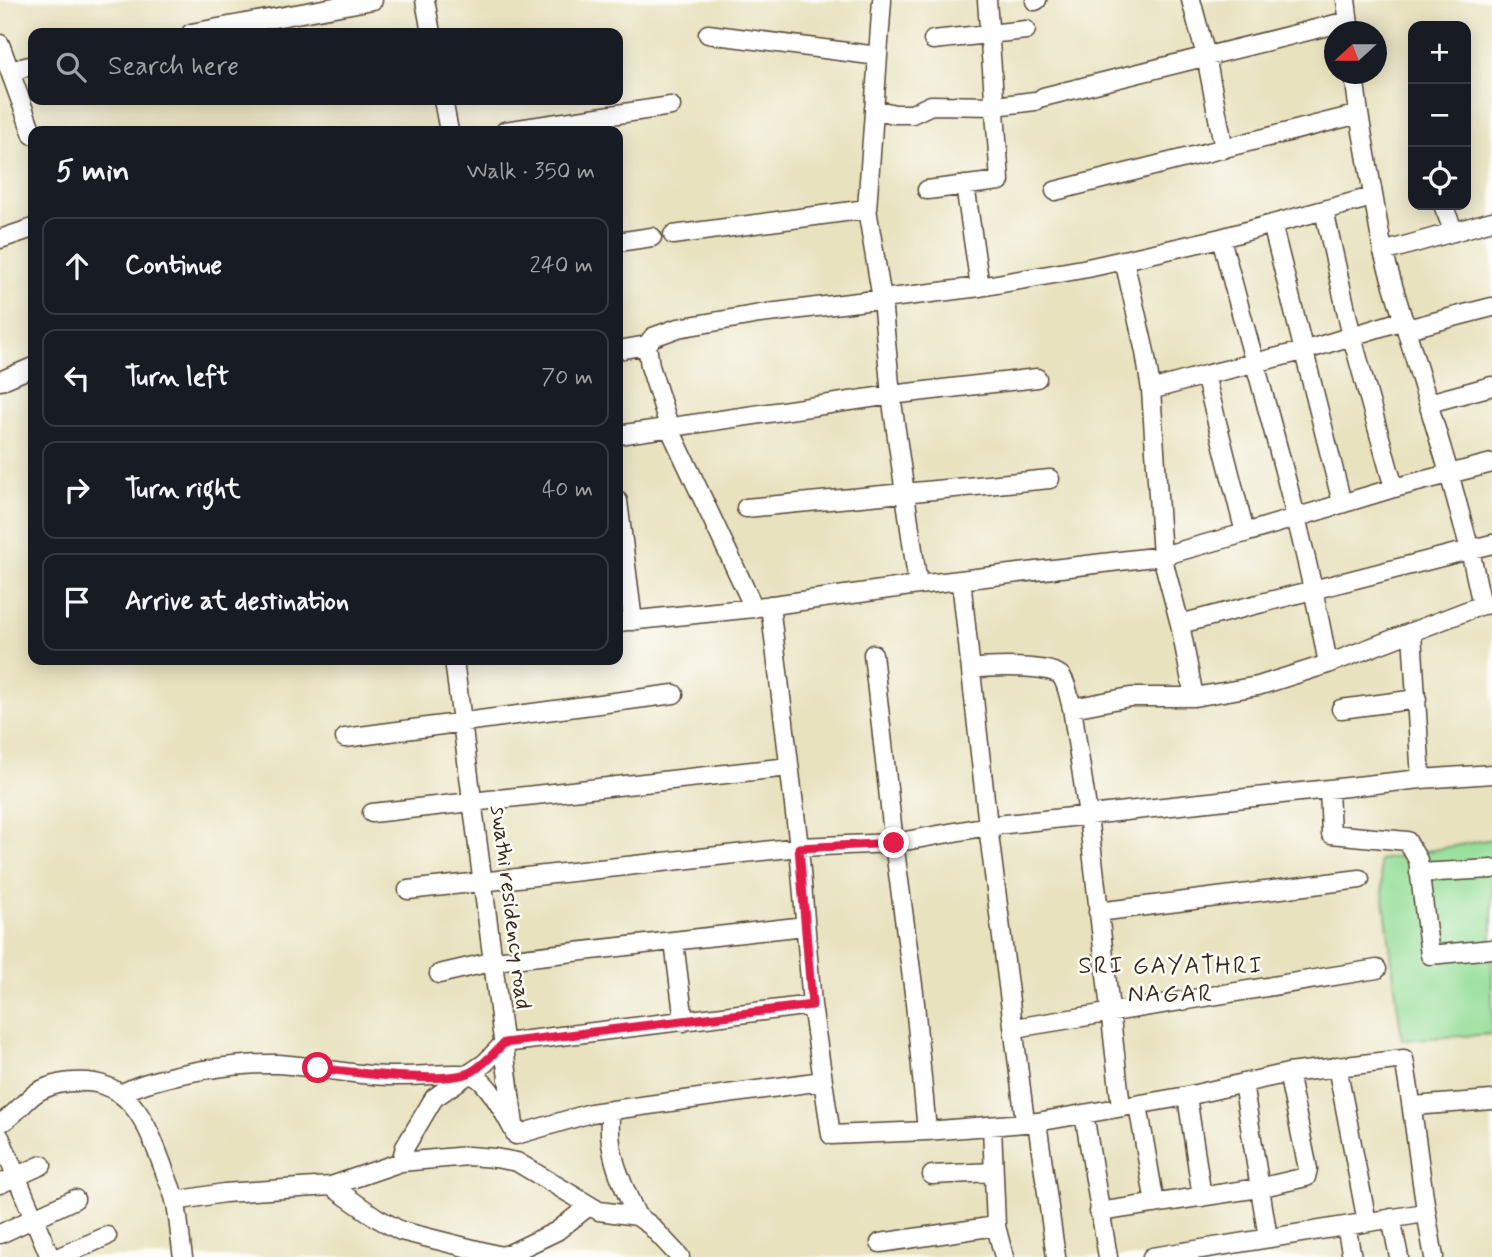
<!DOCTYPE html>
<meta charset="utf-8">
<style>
body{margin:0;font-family:Mynerve,sans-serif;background:#242831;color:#f1f3f6}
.controls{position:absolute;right:21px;top:21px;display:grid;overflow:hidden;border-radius:14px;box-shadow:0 4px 18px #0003}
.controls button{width:63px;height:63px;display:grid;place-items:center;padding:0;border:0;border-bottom:2px solid #363941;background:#171b24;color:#f1f3f6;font:35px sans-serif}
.compass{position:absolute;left:1324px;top:21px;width:63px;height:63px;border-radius:50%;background:#171b24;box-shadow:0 4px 18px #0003;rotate:249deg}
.stop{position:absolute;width:21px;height:21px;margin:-16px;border:5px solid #e11d48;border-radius:50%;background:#fff}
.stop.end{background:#e11d48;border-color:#fff;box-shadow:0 2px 7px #0008}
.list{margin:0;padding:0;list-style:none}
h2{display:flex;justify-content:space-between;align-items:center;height:91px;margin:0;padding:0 28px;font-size:30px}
h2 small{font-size:23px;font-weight:400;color:#9ea1a6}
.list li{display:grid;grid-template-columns:46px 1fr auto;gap:21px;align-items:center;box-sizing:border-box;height:98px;margin:0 14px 14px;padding:0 14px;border:2px solid #363941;border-radius:14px}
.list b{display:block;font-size:26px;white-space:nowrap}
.list em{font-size:23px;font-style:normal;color:#9ea1a6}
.icon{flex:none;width:38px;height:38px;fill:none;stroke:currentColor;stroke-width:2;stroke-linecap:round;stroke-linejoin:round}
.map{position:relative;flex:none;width:1492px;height:1257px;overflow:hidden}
.search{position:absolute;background:#171b24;box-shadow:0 4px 18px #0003;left:28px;top:28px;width:595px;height:77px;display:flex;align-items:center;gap:18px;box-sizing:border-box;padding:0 24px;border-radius:14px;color:#9ea1a6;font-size:26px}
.panel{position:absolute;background:#171b24;box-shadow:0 4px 18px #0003;left:28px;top:126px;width:595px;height:539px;border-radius:14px}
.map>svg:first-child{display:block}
.green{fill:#95de99;stroke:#68845c;stroke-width:2}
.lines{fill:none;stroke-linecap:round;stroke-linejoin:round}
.minor-casing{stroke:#554636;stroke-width:21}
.minor{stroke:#fff;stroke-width:18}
.route{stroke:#e11d48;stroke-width:9}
.labels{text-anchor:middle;stroke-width:5;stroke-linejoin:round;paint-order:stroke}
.street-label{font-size:23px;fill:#3b2a1e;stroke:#fdfcf7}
.neighbourhood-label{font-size:24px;letter-spacing:2px;fill:#3b2a1e;stroke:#fdfcf7}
</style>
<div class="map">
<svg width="1492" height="1257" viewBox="0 0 1492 1257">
<rect width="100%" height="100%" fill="#fdfcf7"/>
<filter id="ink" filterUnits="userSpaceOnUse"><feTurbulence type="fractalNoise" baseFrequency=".0143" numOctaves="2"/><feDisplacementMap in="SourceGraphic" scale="14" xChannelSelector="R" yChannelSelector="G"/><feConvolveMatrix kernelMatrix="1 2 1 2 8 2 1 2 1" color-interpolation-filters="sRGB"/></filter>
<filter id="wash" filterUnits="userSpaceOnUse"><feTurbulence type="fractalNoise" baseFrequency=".00686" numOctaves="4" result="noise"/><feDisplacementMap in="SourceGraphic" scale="28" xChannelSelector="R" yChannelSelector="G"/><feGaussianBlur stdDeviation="1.57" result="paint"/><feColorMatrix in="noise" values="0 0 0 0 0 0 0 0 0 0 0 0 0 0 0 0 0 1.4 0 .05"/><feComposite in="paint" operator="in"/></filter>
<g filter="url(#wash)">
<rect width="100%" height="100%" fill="#e8e2bf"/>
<path class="green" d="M1492 839V1034L1402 1040 1379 860Z"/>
</g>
<g filter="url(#ink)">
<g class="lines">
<g class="minor-casing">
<path id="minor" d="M425 0 431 33
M1191 0 1206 56 1224 149
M1346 0 1350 32
M1035 1 1037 0
M191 33 373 0
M708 34 878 56
M933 40 1026 30
M0 44 33 135
M10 71 33 65
M1354 74 1359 114 1383 252 1449 473 1470 550 1482 605
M1043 97 1348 21
M443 100 449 131
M874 109 894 114H912L931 105 995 106 1035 101
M505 131 671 106
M965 185 980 287
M927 190 1000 181 987 0
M1055 191 1359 114
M1443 205 1454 232
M867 209 882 0
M1324 210 1352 337 1394 488
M1272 224 1342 503
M673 235 867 209 882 299 891 395 918 585 1162 556 1245 533
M1221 238C1258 380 1302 520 1328 664
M0 239 33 228
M618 242 652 237
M1383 252 1492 221
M1124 260 1145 352 1151 390 1162 556 1180 624 1194 697
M1404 320 1303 351 1205 375 1245 533 1394 488 1492 463
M1407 329 1492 307
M618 350 647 345 653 337 678 328 760 314 980 287 1088 268 1221 238 1372 197
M0 381 33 367
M1151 390 1205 375
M1429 403 1492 386
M618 435 891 395 1037 378
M618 501 633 621
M746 508 1050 479
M961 580 988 826 1025 1121
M770 605 799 847 812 1005 831 1135 927 1131 1037 1122 1187 1096 1288 1073 1404 1059C1416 1125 1421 1191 1434 1257
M758 607 918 585
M618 622 754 608 670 429 650 366 647 345
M1180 624 1492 544
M1412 633 1421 779
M454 660 514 1125
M972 669C988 667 1051 664 1061 676 1067 683 1069 698 1072 708
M1341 709 1417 699
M345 738 674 694
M1329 789 1331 834 1407 841 1418 860 1430 955 1492 949
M372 813 789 767
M1419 873 1492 869
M408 890 799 847 894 843 873 654
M1098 912 1360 879
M674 942 684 1022
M439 974 495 961 805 926
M1015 1028 1377 969
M1337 1066 1367 1222
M1243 1083 1268 1238
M121 1094C139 1084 157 1080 177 1075 210 1068 243 1063 277 1064 314 1066 351 1075 388 1076 403 1077 466 1072 473 1075 490 1083 507 1118 516 1135L591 1113 822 1081
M1187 1096 1202 1197
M1138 1105 1155 1204
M1413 1106 1492 1100
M1121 1107 1088 815 1072 708 1130 697H1194L1258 686 1328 664 1482 605 1492 604
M611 1110C605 1149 621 1182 637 1216
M1084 1114 1108 1257
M1037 1122 1056 1257
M0 1123C16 1116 25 1098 41 1090 55 1083 73 1081 88 1082 133 1086 148 1127 162 1164 166 1177 173 1190 176 1204 179 1221 180 1239 183 1257
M927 1131 914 993 894 843 988 826 1421 779 1492 774
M0 1137 50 1257
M401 1162 405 1147 434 1098 485 1063 504 1043 812 1005
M932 1175 992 1172
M0 1184 42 1165
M331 1186 377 1218 401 1231 501 1256 509 1254 557 1231 589 1206
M175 1201 224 1193 331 1186 401 1162 468 1156 495 1158 517 1162 599 1211 637 1216 650 1225 680 1257
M1099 1212 1259 1188 1306 1177 1308 1169 1288 1073
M1391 1218 1399 1257
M996 1226 1004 1257
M1346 1226 1352 1257
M0 1234 75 1199
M880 1243 996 1226 992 1126
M59 1257 107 1236
M1152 1257 1425 1213"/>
</g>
<use href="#minor" class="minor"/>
</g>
</g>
<g class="lines" filter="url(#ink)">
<path class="route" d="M318 1068C351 1072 443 1085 471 1072 484 1065 494 1053 504 1043L812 1005 799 848 894 843"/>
</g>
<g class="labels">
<g class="street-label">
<text transform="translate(512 907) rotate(83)" y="8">swathi residency road</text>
</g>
<g class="neighbourhood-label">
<text x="1171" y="973">SRI GAYATHRI<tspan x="1171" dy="28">NAGAR</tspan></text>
</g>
</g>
</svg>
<div class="controls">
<button>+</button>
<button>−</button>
<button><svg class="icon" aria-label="locate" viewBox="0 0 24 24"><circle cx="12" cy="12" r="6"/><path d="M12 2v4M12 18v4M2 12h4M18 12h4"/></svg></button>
</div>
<svg class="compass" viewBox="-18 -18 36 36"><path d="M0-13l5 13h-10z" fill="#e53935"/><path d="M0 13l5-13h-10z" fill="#9ea1a6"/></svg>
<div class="stop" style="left:318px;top:1068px"></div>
<div class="stop end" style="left:894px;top:843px"></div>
<div class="search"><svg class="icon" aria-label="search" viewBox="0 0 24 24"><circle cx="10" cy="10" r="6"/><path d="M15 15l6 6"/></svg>Search here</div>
<section class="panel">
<h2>5 min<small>Walk · 350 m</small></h2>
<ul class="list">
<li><svg class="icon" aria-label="ahead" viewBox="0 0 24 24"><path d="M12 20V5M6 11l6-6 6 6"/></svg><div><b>Continue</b></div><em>240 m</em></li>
<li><svg class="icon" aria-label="left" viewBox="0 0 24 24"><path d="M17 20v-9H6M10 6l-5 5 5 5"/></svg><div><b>Turn left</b></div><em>70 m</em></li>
<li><svg class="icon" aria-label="right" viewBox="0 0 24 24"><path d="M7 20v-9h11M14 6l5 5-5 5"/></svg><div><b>Turn right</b></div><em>40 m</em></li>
<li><svg class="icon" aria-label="arrive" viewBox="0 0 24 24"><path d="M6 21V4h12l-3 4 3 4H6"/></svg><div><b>Arrive at destination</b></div></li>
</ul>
</section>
</div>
